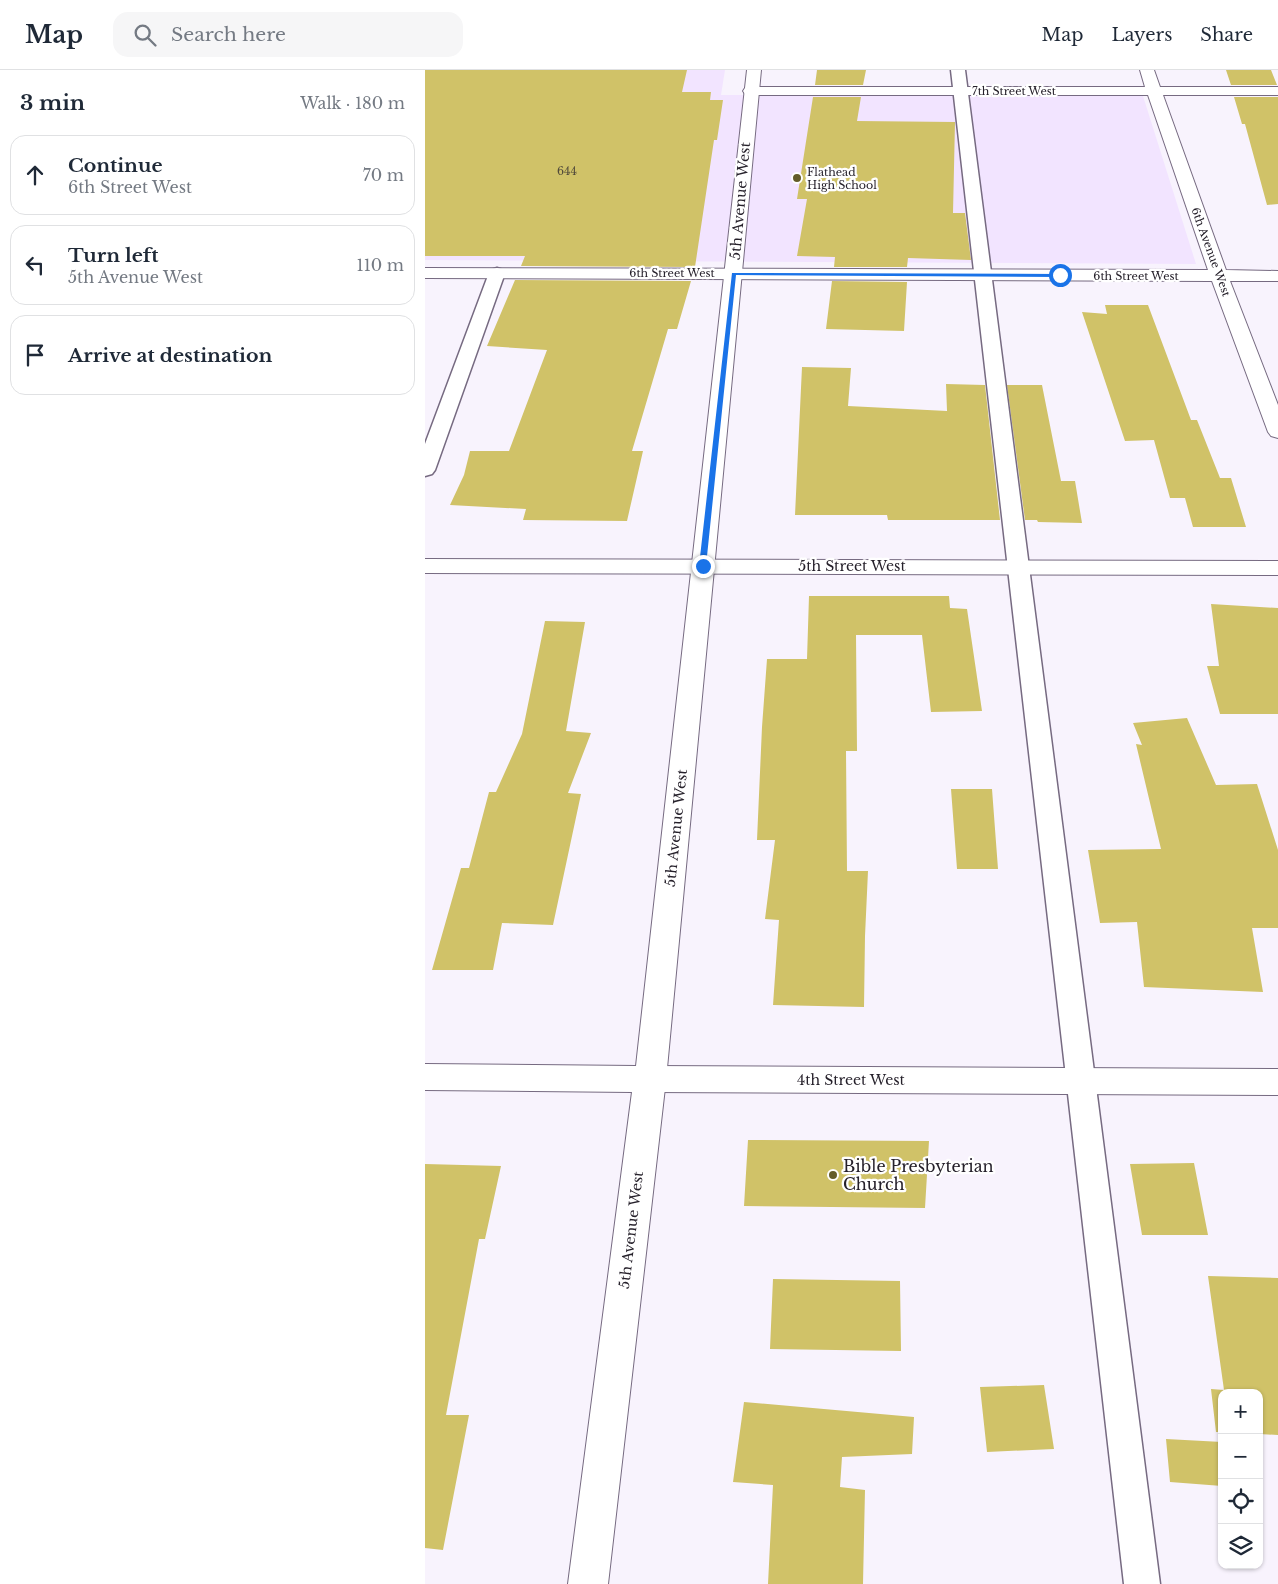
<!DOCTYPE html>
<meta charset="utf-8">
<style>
body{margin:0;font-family:"Libre Baskerville",serif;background:#f6f6f7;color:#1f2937}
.controls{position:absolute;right:15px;bottom:15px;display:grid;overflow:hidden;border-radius:10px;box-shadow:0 1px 4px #0004}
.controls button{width:45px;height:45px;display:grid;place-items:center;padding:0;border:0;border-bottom:1px solid #e0e1e3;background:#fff;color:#1f2937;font:25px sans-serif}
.stop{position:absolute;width:15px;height:15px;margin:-11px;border:4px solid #1a73e8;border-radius:50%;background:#fff}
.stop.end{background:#1a73e8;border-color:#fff;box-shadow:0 1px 5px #0008}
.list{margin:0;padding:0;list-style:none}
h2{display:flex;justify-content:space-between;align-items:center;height:65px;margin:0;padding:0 20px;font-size:21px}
h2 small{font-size:16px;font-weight:400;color:#747a83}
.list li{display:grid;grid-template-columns:32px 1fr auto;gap:15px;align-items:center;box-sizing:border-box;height:80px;margin:0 10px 10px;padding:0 10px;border:1px solid #e0e1e3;border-radius:15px}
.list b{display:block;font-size:19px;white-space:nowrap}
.list p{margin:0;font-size:16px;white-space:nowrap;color:#747a83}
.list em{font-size:16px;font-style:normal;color:#747a83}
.icon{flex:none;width:28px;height:28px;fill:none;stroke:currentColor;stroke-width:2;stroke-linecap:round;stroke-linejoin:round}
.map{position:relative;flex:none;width:853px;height:1514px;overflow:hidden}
header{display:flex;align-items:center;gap:30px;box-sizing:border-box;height:70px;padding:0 25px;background:#fff;border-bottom:1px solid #e0e1e3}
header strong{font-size:24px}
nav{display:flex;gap:28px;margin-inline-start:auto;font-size:18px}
.search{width:350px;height:45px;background:#f6f6f7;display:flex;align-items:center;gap:12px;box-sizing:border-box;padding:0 18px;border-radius:15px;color:#747a83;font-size:19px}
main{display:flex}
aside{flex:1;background:#fff}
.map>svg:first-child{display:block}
.built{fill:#f2e4ff}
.building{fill:#d0c268}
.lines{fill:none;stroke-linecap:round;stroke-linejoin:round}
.service-casing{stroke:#766a81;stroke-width:3}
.minor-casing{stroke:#766a81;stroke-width:2}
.tertiary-casing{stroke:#766a81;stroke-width:2}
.service{fill:#fff;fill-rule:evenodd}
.minor{fill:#fff;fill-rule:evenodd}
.tertiary{fill:#fff;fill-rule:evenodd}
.route{fill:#1a73e8}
.poi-dot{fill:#645c29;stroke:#fff;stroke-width:2}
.labels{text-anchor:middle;stroke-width:4.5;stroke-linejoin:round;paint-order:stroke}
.far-street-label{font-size:11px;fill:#26212b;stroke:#fff}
.number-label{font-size:11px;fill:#50493a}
.far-poi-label{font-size:11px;fill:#26212b;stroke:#fff;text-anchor:start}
.street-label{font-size:14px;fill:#26212b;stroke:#fff}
.near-poi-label{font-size:16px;fill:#26212b;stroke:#fff;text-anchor:start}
</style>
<header>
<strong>Map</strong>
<div class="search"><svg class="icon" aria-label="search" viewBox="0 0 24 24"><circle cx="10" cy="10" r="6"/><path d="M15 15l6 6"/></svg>Search here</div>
<nav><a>Map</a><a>Layers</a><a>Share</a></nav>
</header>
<main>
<aside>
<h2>3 min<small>Walk · 180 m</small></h2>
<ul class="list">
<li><svg class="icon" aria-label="ahead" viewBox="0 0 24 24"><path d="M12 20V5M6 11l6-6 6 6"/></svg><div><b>Continue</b><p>6th Street West</p></div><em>70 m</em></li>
<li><svg class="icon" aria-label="left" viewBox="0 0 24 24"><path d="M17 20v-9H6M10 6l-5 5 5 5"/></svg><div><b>Turn left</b><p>5th Avenue West</p></div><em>110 m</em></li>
<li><svg class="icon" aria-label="arrive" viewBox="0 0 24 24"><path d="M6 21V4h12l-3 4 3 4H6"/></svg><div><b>Arrive at destination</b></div></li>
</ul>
</aside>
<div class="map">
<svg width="853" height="1514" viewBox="0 0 853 1514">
<rect width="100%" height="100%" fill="#f8f3fd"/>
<path class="built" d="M0 0H300L296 25 718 26 771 194 0 190Z"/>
<path class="building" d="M0 0H262L257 22H286L285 30H298L292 70H289L270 197 96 196 100 186H0Z
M392 0H441L438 15H390Z
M801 0H846L852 15H806Z
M388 27H436L432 51 530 52 528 143H540L546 190 483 188 482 197H409L410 187 372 186 382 129H372Z
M809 27H853V134L842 135 820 54H817Z
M90 210 266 211 252 259H243L207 381H218L202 451 98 450 101 439 25 435 39 405 45 381H84L122 280 62 276Z
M407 211 482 212 479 261 401 259Z
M680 235H723L766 350H772L795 408H806L821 457H768L760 428H745L729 370 700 371 657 242 682 244Z
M377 297 426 298 423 336 522 341 521 314 560 315 575 450H463L462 445H370Z
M582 315H617L636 411H650L657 453 613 452 612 450H600Z
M384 526H524L525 538 542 539 557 641 506 642 497 565H431L432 681H421L422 801H443L440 866 439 937 348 935 354 850 340 849 350 770H332L337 657 342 589H382Z
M786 534 853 538V644H795L782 596H794Z
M120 551 160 552 141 661 166 663 143 723 156 724 128 855 77 853 68 900H7L36 798H44L64 722H71L97 664Z
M762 648 791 715 832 714 853 780V858H827L838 922 719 917 712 852 675 853 663 780 736 779 711 674 717 675 708 653Z
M526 719H567L573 799H532Z
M323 1070 504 1071 500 1138 319 1136Z
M769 1093 783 1165H717L705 1094Z
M0 1094 76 1096 60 1169H54L21 1345H44L18 1480 0 1478Z
M783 1206 853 1208V1365L834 1364V1323H797V1362H791L786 1319 799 1320Z
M348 1209 475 1211 476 1281 345 1279Z
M619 1315 629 1379 562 1382 555 1317Z
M319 1332 489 1347 487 1384 417 1387 415 1417 440 1420 438 1514H343L348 1415 308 1412Z
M741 1369 797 1372V1416L745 1412Z"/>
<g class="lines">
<g class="service-casing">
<path id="service" d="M526 0H540L735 1514H699Z
M72 198 78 200 80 203 10 400 7 404 0 406V374L64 203 66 200Z"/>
</g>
<g class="minor-casing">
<path id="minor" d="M715 0H729L735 17H853V25H738L801 200 853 201V211H805L853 335V368L846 366 843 362 787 211 0 208V198L783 200 723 25H325L320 24 318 21 320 18 325 17H720Z
M0 489 853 491V505L0 503Z
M225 996 853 999V1025L225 1022 214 1018 209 1009 214 1000Z"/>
</g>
<g class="tertiary-casing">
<path id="tertiary" d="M322 0H336L241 1009 183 1514H143L207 1022 0 1020V994L211 996Z"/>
</g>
<use href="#service" class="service"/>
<use href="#minor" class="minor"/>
<use href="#tertiary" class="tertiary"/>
</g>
<path class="route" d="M307 203 635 204 638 205 635 207 311 205 281 496 278 498 274 496Z"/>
<g class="poi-dot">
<circle cx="372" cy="108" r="5"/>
<circle cx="408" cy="1105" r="5"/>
</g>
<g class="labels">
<g class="far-street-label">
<text x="589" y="25">7th Street West</text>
<text transform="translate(786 182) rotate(70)" y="4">6th Avenue West</text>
<text x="247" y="207">6th Street West</text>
<text x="711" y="210">6th Street West</text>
</g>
<g class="number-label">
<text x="142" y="105">644</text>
</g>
<g class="far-poi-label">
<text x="382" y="106">Flathead<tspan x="382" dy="13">High School</tspan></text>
</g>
<g class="street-label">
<text transform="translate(315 131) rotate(-85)" y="5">5th Avenue West</text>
<text x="427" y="501">5th Street West</text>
<text transform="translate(251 758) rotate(-84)" y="5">5th Avenue West</text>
<text x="426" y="1015">4th Street West</text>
<text transform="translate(206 1160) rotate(-83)" y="5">5th Avenue West</text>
</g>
<g class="near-poi-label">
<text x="418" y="1102">Bible Presbyterian<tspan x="418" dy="18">Church</tspan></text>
</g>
</g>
</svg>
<div class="controls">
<button>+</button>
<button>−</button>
<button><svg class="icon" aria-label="locate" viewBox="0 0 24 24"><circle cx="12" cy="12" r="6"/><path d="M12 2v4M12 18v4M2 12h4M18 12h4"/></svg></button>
<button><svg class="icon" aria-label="layers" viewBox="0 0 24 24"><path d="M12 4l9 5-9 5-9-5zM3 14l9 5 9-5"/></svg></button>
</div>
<div class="stop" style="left:635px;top:205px"></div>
<div class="stop end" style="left:278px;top:496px"></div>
</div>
</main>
